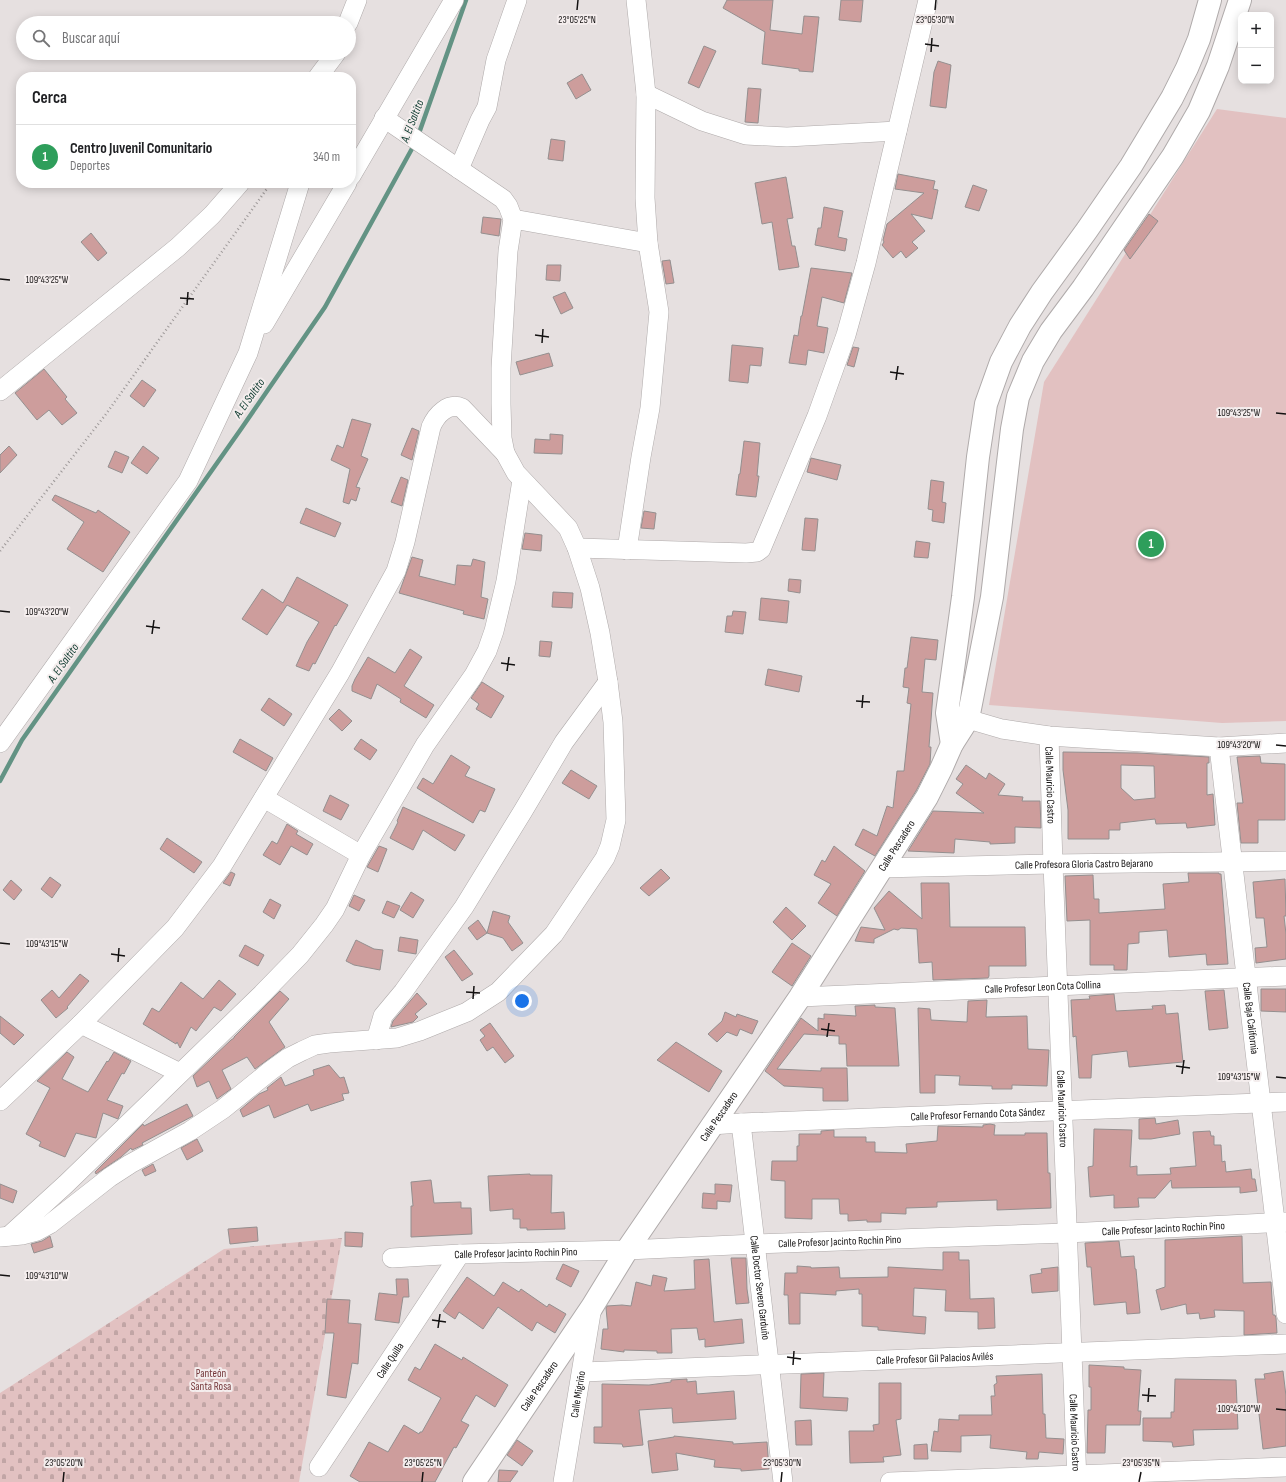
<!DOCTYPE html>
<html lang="es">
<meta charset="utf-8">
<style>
body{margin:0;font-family:"Sofia Sans Condensed",sans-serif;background:#f6f6f6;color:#202124}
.controls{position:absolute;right:12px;top:12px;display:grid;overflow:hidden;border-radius:8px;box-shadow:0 2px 10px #0003}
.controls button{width:36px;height:36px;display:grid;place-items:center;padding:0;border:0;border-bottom:1px solid #e0e0e0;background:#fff;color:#202124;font:20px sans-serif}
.you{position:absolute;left:522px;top:1001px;width:14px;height:14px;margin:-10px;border:3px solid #fff;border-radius:50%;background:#1a73e8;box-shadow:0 0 0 6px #1a73e833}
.badge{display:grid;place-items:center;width:26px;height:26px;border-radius:50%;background:#b45309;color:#fff;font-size:13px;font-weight:700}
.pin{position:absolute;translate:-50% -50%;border:2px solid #fff;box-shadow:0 1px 4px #0006}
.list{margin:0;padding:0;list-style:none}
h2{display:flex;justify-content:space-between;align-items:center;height:52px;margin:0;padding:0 16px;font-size:17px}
h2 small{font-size:13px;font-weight:400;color:#757577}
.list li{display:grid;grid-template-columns:26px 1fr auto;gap:12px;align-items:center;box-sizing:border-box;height:64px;padding:0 16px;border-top:1px solid #e0e0e0}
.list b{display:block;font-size:15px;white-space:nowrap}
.list p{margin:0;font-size:13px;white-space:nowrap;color:#757577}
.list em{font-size:13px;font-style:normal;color:#757577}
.icon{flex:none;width:22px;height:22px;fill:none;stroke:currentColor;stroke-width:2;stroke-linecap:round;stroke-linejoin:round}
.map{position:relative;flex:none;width:1286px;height:1482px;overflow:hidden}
.search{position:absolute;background:#fff;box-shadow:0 2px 10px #0003;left:16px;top:16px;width:340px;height:44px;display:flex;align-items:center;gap:10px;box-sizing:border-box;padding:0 14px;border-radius:22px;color:#757577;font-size:15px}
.panel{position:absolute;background:#fff;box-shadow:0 2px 10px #0003;left:16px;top:72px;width:340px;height:116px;border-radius:16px}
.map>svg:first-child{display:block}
.cemetery{fill:url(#cemetery-stones)}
.pitch{fill:#e2c1c1}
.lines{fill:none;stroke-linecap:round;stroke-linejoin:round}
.stream{stroke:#639384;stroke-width:4.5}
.building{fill:#cd9d9c;stroke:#948f8f;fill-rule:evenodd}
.minor-casing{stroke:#afaaaa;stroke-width:20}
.tertiary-casing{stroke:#afaaaa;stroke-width:24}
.path{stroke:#9e9999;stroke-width:2.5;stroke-dasharray:1 3;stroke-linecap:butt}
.minor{stroke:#fff;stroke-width:19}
.tertiary{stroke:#fff;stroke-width:22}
.ticks{fill:none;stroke:#141212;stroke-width:1.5}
.labels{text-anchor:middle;stroke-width:4;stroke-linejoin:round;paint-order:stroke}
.street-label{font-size:11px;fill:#141212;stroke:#f4eded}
.park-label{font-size:11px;fill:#733538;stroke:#f4eded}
.water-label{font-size:12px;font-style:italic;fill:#0d3a2f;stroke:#f4eded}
.ticks-label{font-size:10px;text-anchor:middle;fill:#141212;stroke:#f4eded;stroke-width:4;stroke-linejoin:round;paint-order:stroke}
</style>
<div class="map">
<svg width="1286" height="1482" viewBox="0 0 1286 1482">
<defs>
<pattern id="cemetery-stones" width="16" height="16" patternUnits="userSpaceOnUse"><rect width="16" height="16" fill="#e2c1c1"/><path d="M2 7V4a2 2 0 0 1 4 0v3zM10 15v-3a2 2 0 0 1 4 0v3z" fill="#c1a5a5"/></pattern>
</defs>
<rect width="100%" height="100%" fill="#e6e0e0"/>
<path class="cemetery" d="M342 1238 299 1482H0V1393L224 1249Z"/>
<path class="pitch" d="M1217 109 1286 118V721L1222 723 989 705 1044 382Z"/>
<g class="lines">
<path class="stream" d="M418 136 466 0
M0 781 22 740 241 429 325 307 414 145"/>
</g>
<path class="building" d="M727 0H773L770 30 802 34 804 16 819 17 813 72 799 71V69L762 64 765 32 723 8Z
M841 0H863L861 22 839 20Z
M704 46 716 51 699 88 688 83Z
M938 61 951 65 946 108 930 106 934 72Z
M582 74 591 90 576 99 567 83Z
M748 88 761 89 758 123 745 122Z
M551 139 565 141 563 161 548 159Z
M898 174 935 181 933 189 938 190 932 219 911 214 925 231 912 242 918 248 906 258 901 251 893 258 882 245 884 242 883 240 887 224 924 193 895 189Z
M786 177 793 218 787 219 792 246H795L799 267 779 270 772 222 762 224 755 183Z
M973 185 987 190 979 211 965 207Z
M824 207 843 211 838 237 847 239 845 251 815 245 818 228H821Z
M1149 214 1158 221 1130 259 1124 250Z
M483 217 501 219 499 236 481 233Z
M91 233 107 253 98 261 81 242Z
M670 260 674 283 666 284 662 261Z
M547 265H561L560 281 546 280Z
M811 268 852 273 844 303 822 297 817 326 828 328 824 353 808 350 806 365 789 363 794 335 798 336 801 316H802Z
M565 292 573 308 561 314 553 297Z
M732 345 763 348 761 366 750 365 748 383 729 381Z
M853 347 859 348 854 367 847 365Z
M549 353 553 366 520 375 516 362Z
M44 369 67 397 65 399 77 413 62 425 49 410 37 420 15 393Z
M142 380 156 390 144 407 130 396Z
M352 419 371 424 361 456 368 459 356 487 360 488 356 501 351 499 349 504 343 502 350 469 331 460 337 445 343 448Z
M412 428 419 431 412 460 401 455Z
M550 434 563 435 562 454 534 453 535 439 550 440Z
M744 441 760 443 757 476H759L756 497 736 495 739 474H740Z
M9 446 17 455 0 473V455Z
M143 446 159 458 147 474 131 463Z
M115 451 129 457 122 473 108 467Z
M811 458 841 465 837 480 807 472Z
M401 477 408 480 402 506 391 502Z
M931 480 944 482 942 502 946 503 944 523 932 521 933 510 928 509Z
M55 495 96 513 98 510 130 532 103 572 67 549 84 522 52 500Z
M306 508 341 523 335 537 300 523Z
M644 511 656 513 654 529 641 528Z
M805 518 818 519 815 551 802 550Z
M525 533 542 535 541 551 522 549Z
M916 541 930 543 928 558 914 557Z
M412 557 423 560 419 576 455 585 457 565 471 566 473 559 485 562 481 597 488 599 484 619 463 614 464 611 399 593Z
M297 577 348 605 336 626 335 625 315 664 313 663 309 671 296 666 307 642 319 622 287 605 267 635 242 619 262 589 283 603Z
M789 579 801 580 800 593 788 591Z
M553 592 573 593 572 608 552 607Z
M761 598 789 601 787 623 759 620Z
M733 611 746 612 743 634 725 632 727 616H732Z
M911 637 938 640 936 660 925 659 922 692 933 693 929 747H931L930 764 916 791 875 856 855 845 863 829 877 836 887 806 893 808 897 771H904L911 704 907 703 909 688 903 687 905 668H907Z
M540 641 552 642 550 657 539 656Z
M410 649 422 657 404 686 434 705 426 718 400 702 401 699 377 684 371 699 352 691V686L355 679 368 657 395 673Z
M768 669 802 676 799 692 765 685Z
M482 682 504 696 491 718 476 709 479 704 471 698Z
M269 698 292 714 284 726 261 710Z
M339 709 352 721 342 731 329 719Z
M240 739 273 758 266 771 233 752Z
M361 739 377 750 370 760 354 749Z
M1063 752 1138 753 1209 757V763H1207V795L1213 794 1215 825 1187 828 1186 823 1156 824 1155 819 1120 823V830H1109V839H1068V810L1063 770ZM1121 765 1154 766 1155 798 1134 800 1121 788Z
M451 755 470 767 465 776 495 789 485 812 480 810 473 823 417 788 423 778 433 784Z
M1260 756 1261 763 1285 764V820H1258V843H1241L1237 803H1243L1237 757Z
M966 765 986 779 989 773 1005 784 998 795 1023 797 1022 801H1040L1041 828 1015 827V843L990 844V842L955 839 954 853 908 851 933 811 984 813 956 793 963 784 956 779Z
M571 770 597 786 589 799 562 783Z
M330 795 349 805 341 820 323 811Z
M403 807 465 835 455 851 423 830 413 850 390 838 398 822 397 821Z
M287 824 298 831 296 834 313 844 307 855 291 846 280 865 263 855 272 841 277 844Z
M167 838 202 862 194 873 160 849Z
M379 846 387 849 378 872 367 867Z
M834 846 865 871 837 916 818 903 831 884 814 875 822 860 825 862Z
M661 869 670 878 649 896 640 888Z
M231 872 235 874 230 886 223 883Z
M1188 873H1219V874H1221L1228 964 1207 965 1206 954 1169 957 1167 930 1139 932V943L1128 944 1127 970H1114V965H1090V920L1067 921 1065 876 1093 875 1094 899H1099V913L1165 909 1163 884 1189 882Z
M50 877 61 885 52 898 41 889Z
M1285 879 1286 916H1284L1286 934V959L1256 963 1255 948 1267 947 1264 918H1256L1253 882Z
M11 880 22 890 14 900 3 890Z
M921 883H949L950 927H1025L1026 966H989V976L988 978 933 980 932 962 919 963 917 929 901 928 898 930 894 929 874 939V943L855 941 861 927 885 930 874 908 889 891 922 919Z
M411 892 424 900 413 918 400 910Z
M354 895 365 900 359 911 349 906Z
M270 899 281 905 274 919 263 912Z
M387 901 400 906 394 918 382 913Z
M786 907 806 926 792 940 773 922Z
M493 911 510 916 508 922 523 943 512 951 503 938 487 933 477 940 468 928 478 920 487 933Z
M400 937 418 940 416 954 398 951Z
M356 940 374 949 383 950 380 970 354 965 346 961Z
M792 943 811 956 792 986 772 972Z
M245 945 264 955 258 966 239 956Z
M454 950 473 974 462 981 445 957Z
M80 974 89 981 67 1007 68 1008 56 1018 41 1000 52 990 59 998Z
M219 980 236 994 221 1011 214 1007 196 1031 191 1027 180 1048 177 1042 176 1044 143 1024 152 1008 159 1012 181 982 203 999Z
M1261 989H1286V1012L1261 1011Z
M1224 990 1228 1028 1209 1030 1205 991Z
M280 991 289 999 269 1022 285 1047 255 1069 247 1057 222 1070 231 1089 217 1099 209 1081 197 1087 193 1076 231 1040 234 1038V1037Z
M417 993 427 1004 415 1014 418 1017 413 1022 391 1027 393 1021Z
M1114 994 1116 1011 1153 1009 1152 1006 1165 1005 1166 1014 1178 1013 1183 1062 1129 1067 1127 1051 1092 1055 1091 1078H1079L1076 1036 1073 1037 1071 1000 1090 999 1089 996Z
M987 1000 986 1017 1027 1016 1028 1049 1049 1050 1047 1086 1012 1085V1089H992V1086L959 1085 960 1076 935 1075V1093H920L918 1008 930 1009 931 1020 967 1022 968 1001Z
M875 1005V1007L895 1008 899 1066H847L846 1044H839V1036L804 1034 777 1069 821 1071V1068H847L848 1101H823V1088L784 1086 765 1071 801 1018 818 1031V1018L824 1019V1014L856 1016 855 1006Z
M725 1012 736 1017 737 1014 758 1021 752 1034 740 1029 737 1036 727 1032 717 1042 708 1034 722 1021Z
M0 1016 24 1035 14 1045 0 1033Z
M490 1023 514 1056 505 1063 493 1047 487 1051 480 1040 485 1036 480 1030Z
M676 1042 722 1071 709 1092 657 1060Z
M67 1052 74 1057 62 1079 88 1092 107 1061 108 1062 114 1052 131 1061 124 1074 122 1073 107 1100 123 1106 118 1119 103 1113 96 1138 76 1133 65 1157 39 1146 41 1142 26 1134 50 1088 37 1081Z
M329 1065 340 1078 344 1077 349 1093 342 1094 344 1100 311 1111 308 1104 274 1118 269 1105 243 1117 240 1110 259 1094 268 1090 267 1088 281 1077 285 1086 314 1075 313 1070Z
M187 1104 193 1116 142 1143 143 1145 132 1150 131 1148 121 1157 96 1174 95 1172 143 1124 144 1126Z
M1155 1118 1156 1124 1178 1120 1180 1134 1151 1139H1139V1119Z
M990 1124 995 1125 994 1135H1025V1133H1047L1048 1173H1050L1051 1208 997 1210V1200L937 1202V1207L906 1208V1214L881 1213V1222H867V1220L848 1221V1214H840L839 1199H812V1219L785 1218V1181L771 1180 772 1161H797V1146H799V1134H821V1131L834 1130V1137H866V1142H875V1152L907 1153 906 1144 937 1141 938 1126 983 1127V1125Z
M1094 1129 1132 1130 1130 1167 1137 1166V1175L1171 1174 1170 1168 1196 1166 1193 1132 1210 1131 1211 1136H1214V1145H1221L1222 1162 1225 1161 1226 1172 1251 1169 1252 1179H1255L1257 1191 1240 1193V1187L1172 1188 1171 1180 1155 1198H1138L1139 1207 1114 1208V1195L1090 1197 1088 1167 1093 1166Z
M197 1139 203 1151 187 1160 181 1148Z
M153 1164 156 1171 145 1176 142 1170Z
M530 1174V1175H552L551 1213 564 1212 565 1229 527 1230V1228H520V1219H513V1209L490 1211 488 1176Z
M431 1180 434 1203 461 1202V1208H471L472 1234 411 1237V1206H413L411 1182Z
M0 1184 17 1191 13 1203 0 1198Z
M715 1184 732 1185 730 1202 717 1201V1209L702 1208 703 1193 715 1194Z
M257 1227 258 1241 230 1244 228 1229Z
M345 1232 363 1233 362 1247 345 1246Z
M50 1236 53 1247 34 1253 31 1244 42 1241Z
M1242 1236 1243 1283 1271 1282 1273 1315H1275L1276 1318 1277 1333 1244 1335V1311L1214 1310 1215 1317 1200 1319 1199 1313 1187 1314 1186 1304 1161 1310 1156 1290 1165 1287V1240Z
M1119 1241 1121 1257 1134 1256 1135 1269H1136L1140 1313 1127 1314 1126 1302 1094 1305 1091 1267H1087L1085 1243Z
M943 1252H959V1260H969L970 1299 994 1298 995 1328 978 1329V1312L945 1311 946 1290 914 1288 913 1316 926 1317 925 1334 878 1330V1327L862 1326V1294H859V1289L836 1291V1295L800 1293V1324H789L788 1295H784L785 1273H797V1266L811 1267V1268L839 1267 840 1278 888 1277V1267L943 1270Z
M731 1258H746L747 1289 749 1303 736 1304Z
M709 1259 714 1322 742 1319 744 1343 705 1347V1339L699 1340 697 1328 671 1329 672 1353H657V1351L624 1350V1352L601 1349 603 1329H608L606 1308 607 1306 622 1305 631 1306 636 1282 651 1286 653 1275 667 1278 664 1291 695 1289 694 1260Z
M563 1264 579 1271 571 1287 556 1279Z
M1058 1267V1291L1032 1293 1030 1275 1042 1273 1041 1269Z
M467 1277 494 1296 503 1282 519 1292 521 1289 547 1307 549 1304 566 1314 555 1333 537 1322 532 1331 498 1307 483 1329 459 1312 455 1319 443 1311Z
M396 1279H408L409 1297H403L399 1323 375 1320 379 1293 397 1295Z
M327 1299 350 1300 348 1323 361 1324 358 1364 352 1363 346 1398 327 1395 334 1333H325Z
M435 1344 462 1360 463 1357 508 1385 495 1407 476 1395 461 1421 469 1425 456 1448 454 1447 435 1482H360L350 1476 369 1442 388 1452 404 1425 419 1434 420 1432H422L441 1398 408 1380 415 1367 420 1370Z
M1089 1365 1124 1367V1369L1141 1370 1138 1411H1141L1140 1425H1106L1105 1453H1087L1088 1410H1091V1387H1089Z
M1283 1371 1286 1396V1446L1263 1449 1255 1379H1265L1264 1374Z
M824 1373 823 1397 848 1398 847 1411 800 1408 801 1374Z
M1042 1374 1043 1414H1045L1046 1438 1064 1439 1063 1454 1039 1452 1038 1459H1026L1027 1452 990 1448 991 1435 961 1436V1452L931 1451 934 1431 938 1432 939 1419 959 1420V1415H992L991 1396H995L994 1385 997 1383 996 1376Z
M687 1379V1382L696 1381 697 1394 734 1391 736 1419 673 1423 672 1408 639 1410 643 1445 623 1447 622 1444 594 1443V1427H602V1384L649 1385 671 1382V1380Z
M1175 1379 1236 1380 1238 1429 1193 1430 1194 1445 1173 1447 1172 1442 1143 1441V1418H1171V1412H1174Z
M879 1383H901V1419L896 1420 901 1455 883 1457 884 1462 850 1463 849 1431H874L873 1425 879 1424Z
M811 1420 812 1445H796L795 1421Z
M674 1436 733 1442V1444L767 1442 769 1469 741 1471V1469L714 1467 715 1460 676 1453 678 1470 652 1473 648 1441 674 1437Z
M517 1440 533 1451 522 1466 507 1455Z
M927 1444 928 1459H914V1445Z
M499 1470 518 1471 510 1482H498Z"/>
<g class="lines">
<g class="minor-casing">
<g id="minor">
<path d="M348 23 357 0"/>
<path d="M318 77 336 53"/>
<path d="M646 94 702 121 746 135 787 137 897 131"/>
<path d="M459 169 480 120 487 107 496 60 517 0"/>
<path d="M351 176 454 0"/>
<path d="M513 219 648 243"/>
<path d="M264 324 347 183"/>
<path d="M0 391 178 247 212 215 240 183"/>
<path d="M577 548 746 553 757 552 761 549 817 416 846 335 866 263 928 0"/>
<path d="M627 550 641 457 650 408 659 312 648 243 645 198 646 94 636 0"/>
<path d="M954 715 1002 729 1049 736 1219 747 1286 743"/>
<path id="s1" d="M1049 736 1053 864 1077 1482"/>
<path d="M0 743 188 481 248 353 300 183"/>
<path id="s2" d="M1219 747 1286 1314"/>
<path d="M264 798 361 855"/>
<path id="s3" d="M881 868 1053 864 1286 861"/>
<path id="s4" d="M800 997 1286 976"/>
<path d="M81 1024 180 1073"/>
<path d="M376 1040 383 1016 403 992 464 907 523 811 564 742 608 682"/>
<path d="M0 1101 81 1024 175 928 222 866 340 673 396 571 405 542 431 427C436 415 448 402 462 408L505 453"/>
<path id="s5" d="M741 1123 1286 1102"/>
<path id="s6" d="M711 1125 741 1123 783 1482"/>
<path d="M9 1236 66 1184 262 994 300 955 324 925 335 909 361 855 425 745 474 675 487 651 494 631 506 581 522 480"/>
<path d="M0 1237 22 1235 37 1231 50 1224 110 1177 130 1164 190 1131 223 1109 270 1071 288 1058 302 1051 315 1045 329 1043 397 1038 420 1031 467 1012 498 992 554 934 605 858 610 846 616 820 613 722 608 682 600 633 590 588 577 548 568 528 516 473 505 453 502 438 501 404V368L508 251 513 219 508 206 503 199 384 118"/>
<path id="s7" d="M392 1258 460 1254 627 1250 755 1244 1067 1233 1286 1222"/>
<path id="s8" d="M583 1372 1286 1344"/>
<path id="s9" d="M319 1467 460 1254"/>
<path id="s10" d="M563 1482 592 1307"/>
<path d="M890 1482 1286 1467"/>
</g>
</g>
<g class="tertiary-casing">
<g id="tertiary">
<path d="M952 744 947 713 963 597 978 457 986 404 1001 362 1020 326 1042 292 1087 230 1131 166 1172 98 1187 68 1199 39 1210 0"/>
<path id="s11" d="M474 1482 592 1307 627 1250 800 997 927 797 941 769 952 744 968 719 992 597 1012 429 1018 397 1033 361 1051 331 1083 288 1173 156 1199 111 1218 66 1240 0"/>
</g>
</g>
<path class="path" d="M0 551 106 414 271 183"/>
<use href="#minor" class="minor"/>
<use href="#tertiary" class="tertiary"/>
</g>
<path class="ticks" d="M577 10 578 0M935 10 936 0M925 44 939 46M931 52 932 38M0 279 10 280M180 298 194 299M187 305 188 292M535 335 549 337M542 343 543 329M890 372 904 374M896 380 898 366M1276 413 1286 414M0 611 10 612M146 626 160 628M152 634 154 620M501 663 515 665M507 671 509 657M856 701 870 702M862 708 863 695M1276 745 1286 746M0 943 10 944M111 954 125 956M118 962 119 948M466 992 480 993M473 999 474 986M821 1029 835 1031M827 1037 829 1023M1176 1066 1190 1068M1182 1074 1184 1060M1276 1077 1286 1078M0 1275 10 1276M432 1320 446 1322M438 1328 440 1314M787 1357 801 1359M793 1365 794 1351M1142 1395 1156 1396M1148 1402 1149 1388M1276 1409 1286 1410M63 1482 64 1472M422 1482 423 1472M781 1482 782 1472M1139 1482 1141 1472"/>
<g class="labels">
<g class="street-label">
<text dy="4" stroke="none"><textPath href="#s1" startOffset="49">Calle Mauricio Castro</textPath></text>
<text dy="4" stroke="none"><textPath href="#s11" startOffset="764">Calle Pescadero</textPath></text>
<text dy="4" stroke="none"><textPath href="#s3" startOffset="203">Calle Profesora Gloria Castro Bejarano</textPath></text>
<text dy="4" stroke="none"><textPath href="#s4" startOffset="243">Calle Profesor Leon Cota Collina</textPath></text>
<text dy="4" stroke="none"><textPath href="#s2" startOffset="273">Calle Baja California</textPath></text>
<text dy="4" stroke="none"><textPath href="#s1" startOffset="373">Calle Mauricio Castro</textPath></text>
<text dy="4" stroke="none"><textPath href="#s5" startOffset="237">Calle Profesor Fernando Cota Sández</textPath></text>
<text dy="4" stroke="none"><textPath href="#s11" startOffset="440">Calle Pescadero</textPath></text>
<text dy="4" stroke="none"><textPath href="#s7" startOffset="772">Calle Profesor Jacinto Rochin Pino</textPath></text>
<text dy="4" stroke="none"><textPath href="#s7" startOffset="448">Calle Profesor Jacinto Rochin Pino</textPath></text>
<text dy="4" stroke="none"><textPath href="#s7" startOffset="124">Calle Profesor Jacinto Rochin Pino</textPath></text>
<text dy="4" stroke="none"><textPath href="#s6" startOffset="196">Calle Doctor Severo Garduño</textPath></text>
<text dy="4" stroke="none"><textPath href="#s8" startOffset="352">Calle Profesor Gil Palacios Avilés</textPath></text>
<text dy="4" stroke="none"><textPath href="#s9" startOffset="128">Calle Quilla</textPath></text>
<text dy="4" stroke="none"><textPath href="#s11" startOffset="116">Calle Pescadero</textPath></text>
<text dy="4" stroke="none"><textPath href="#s10" startOffset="89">Calle Migriño</textPath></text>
<text dy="4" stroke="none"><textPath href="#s1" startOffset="697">Calle Mauricio Castro</textPath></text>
</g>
<g class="park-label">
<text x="211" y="1377">Panteón<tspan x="211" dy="13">Santa Rosa</tspan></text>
</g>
<g class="water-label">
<text transform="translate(412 121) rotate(-69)" y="4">A. El Saltito</text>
<text transform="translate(249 398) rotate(-55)" y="4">A. El Saltito</text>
<text transform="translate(63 663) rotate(-55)" y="4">A. El Saltito</text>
</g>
</g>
<g class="ticks-label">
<text x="577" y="23">23°05'25"N</text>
<text x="935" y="23">23°05'30"N</text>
<text x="47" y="283">109°43'25"W</text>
<text x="1239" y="416">109°43'25"W</text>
<text x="47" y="615">109°43'20"W</text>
<text x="1239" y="748">109°43'20"W</text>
<text x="47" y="947">109°43'15"W</text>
<text x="1239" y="1080">109°43'15"W</text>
<text x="47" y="1279">109°43'10"W</text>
<text x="1239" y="1412">109°43'10"W</text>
<text x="64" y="1466">23°05'20"N</text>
<text x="423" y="1466">23°05'25"N</text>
<text x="782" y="1466">23°05'30"N</text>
<text x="1141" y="1466">23°05'35"N</text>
</g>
</svg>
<div class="controls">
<button>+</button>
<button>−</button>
</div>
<div class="you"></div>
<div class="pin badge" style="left:1151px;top:544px;background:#2e9e5b">1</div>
<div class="search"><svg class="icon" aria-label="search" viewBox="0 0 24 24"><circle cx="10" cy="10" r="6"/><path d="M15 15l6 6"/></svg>Buscar aquí</div>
<section class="panel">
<h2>Cerca<small></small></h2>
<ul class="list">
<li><span class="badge" style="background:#2e9e5b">1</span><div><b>Centro Juvenil Comunitario</b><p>Deportes</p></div><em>340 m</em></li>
</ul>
</section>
</div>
